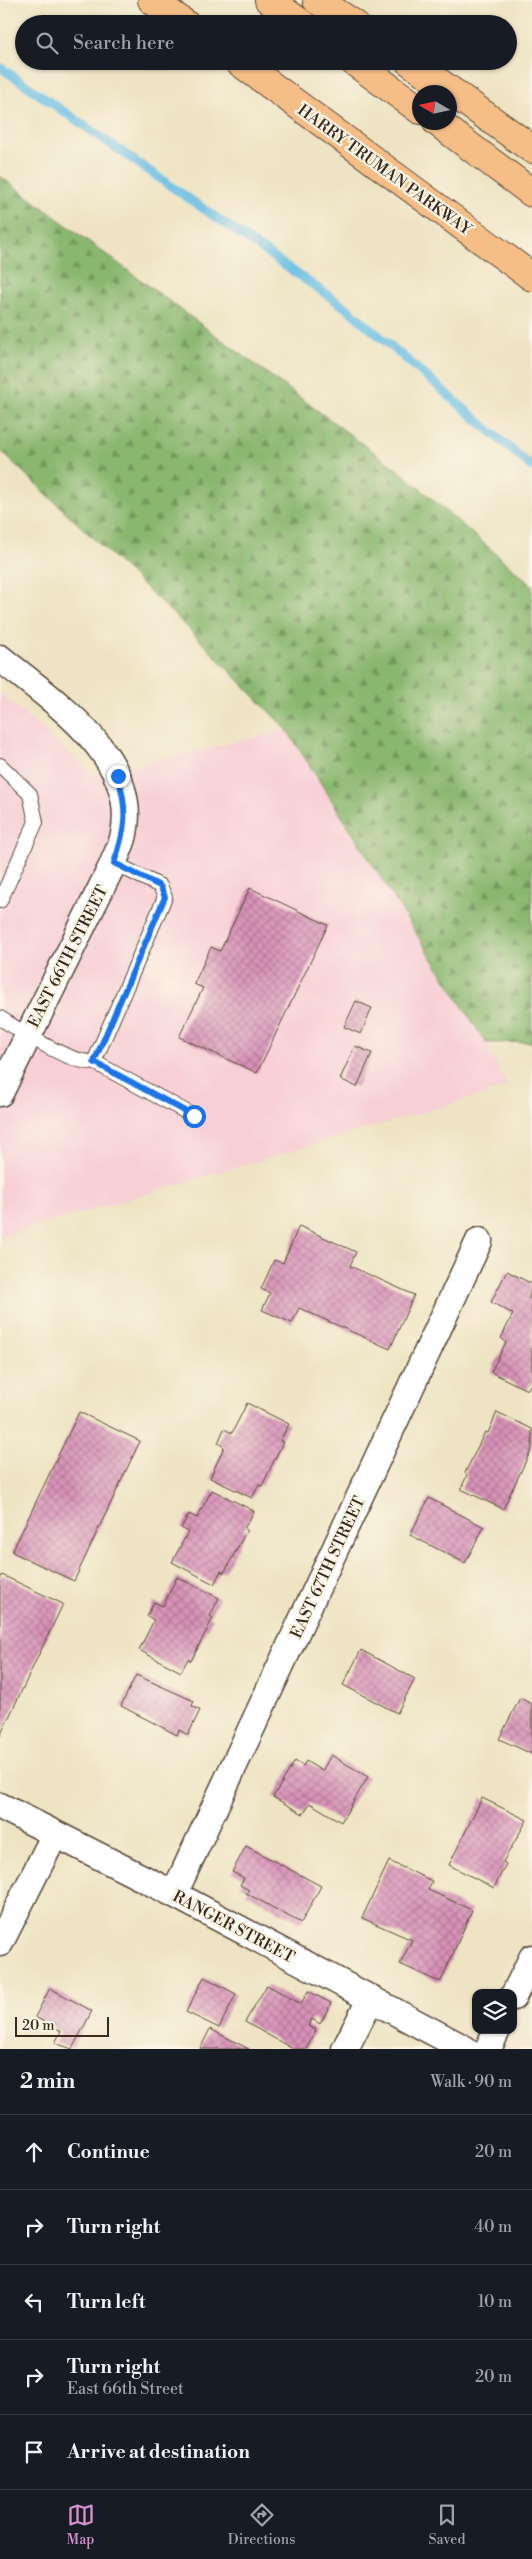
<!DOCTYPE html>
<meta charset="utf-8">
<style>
body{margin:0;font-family:"Libre Bodoni",serif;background:#20242c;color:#f1f3f6}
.controls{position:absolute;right:15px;bottom:15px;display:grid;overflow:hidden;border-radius:10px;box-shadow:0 1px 4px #0004}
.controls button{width:45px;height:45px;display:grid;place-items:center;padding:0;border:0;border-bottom:1px solid #363941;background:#171b24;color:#f1f3f6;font:25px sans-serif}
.compass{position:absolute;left:412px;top:85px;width:45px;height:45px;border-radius:50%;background:#171b24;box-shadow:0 1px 4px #0004;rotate:279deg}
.scale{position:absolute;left:15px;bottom:12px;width:94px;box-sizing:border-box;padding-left:5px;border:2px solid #3b2a1e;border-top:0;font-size:14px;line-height:18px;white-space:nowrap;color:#3b2a1e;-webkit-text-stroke:4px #fcf5e5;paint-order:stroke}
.stop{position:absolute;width:15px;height:15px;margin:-11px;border:4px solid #1a73e8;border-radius:50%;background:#fff}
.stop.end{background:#1a73e8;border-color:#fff;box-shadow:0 1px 5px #0008}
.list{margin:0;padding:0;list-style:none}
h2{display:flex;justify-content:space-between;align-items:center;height:65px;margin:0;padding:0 20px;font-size:21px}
h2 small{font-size:16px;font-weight:400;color:#9ea1a6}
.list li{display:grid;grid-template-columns:32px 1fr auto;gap:15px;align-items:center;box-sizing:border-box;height:75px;padding:0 20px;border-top:1px solid #363941}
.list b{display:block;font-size:19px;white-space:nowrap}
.list p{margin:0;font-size:16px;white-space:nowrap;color:#9ea1a6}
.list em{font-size:16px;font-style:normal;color:#9ea1a6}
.icon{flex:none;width:28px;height:28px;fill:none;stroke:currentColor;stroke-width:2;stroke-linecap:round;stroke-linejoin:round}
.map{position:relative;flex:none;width:532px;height:2049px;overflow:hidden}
.search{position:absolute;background:#171b24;box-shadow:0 1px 4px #0004;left:15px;right:15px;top:15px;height:55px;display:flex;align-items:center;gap:12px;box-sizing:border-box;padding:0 18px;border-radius:28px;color:#9ea1a6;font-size:19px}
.sheet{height:440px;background:#171b24}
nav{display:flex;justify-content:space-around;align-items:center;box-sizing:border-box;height:70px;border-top:1px solid #363941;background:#171b24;font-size:14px;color:#9ea1a6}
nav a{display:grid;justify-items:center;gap:2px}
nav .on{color:#d690ce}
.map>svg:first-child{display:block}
.built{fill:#f7cfd5}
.forest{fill:url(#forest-firs);stroke:#627046}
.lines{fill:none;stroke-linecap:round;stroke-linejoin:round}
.stream{stroke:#67bee4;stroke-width:9}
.building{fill:url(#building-cross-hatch)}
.lane-casing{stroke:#564637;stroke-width:16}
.street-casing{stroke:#564637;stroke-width:29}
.highway-casing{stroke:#564637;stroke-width:30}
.lane{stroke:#fff;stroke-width:14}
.street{stroke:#fff;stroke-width:26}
.highway{stroke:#f6be87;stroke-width:28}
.route{stroke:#1a73e8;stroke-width:6}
.labels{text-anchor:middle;stroke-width:4.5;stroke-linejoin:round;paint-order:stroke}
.street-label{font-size:16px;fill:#3b2a1e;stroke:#fcf5e5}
</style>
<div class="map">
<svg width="532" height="2049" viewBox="0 0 532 2049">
<defs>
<pattern id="forest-firs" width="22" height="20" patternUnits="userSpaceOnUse" patternTransform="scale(1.25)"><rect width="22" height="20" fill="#8ab76f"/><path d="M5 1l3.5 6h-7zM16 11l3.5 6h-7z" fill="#72955b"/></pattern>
<pattern id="building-cross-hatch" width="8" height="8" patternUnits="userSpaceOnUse" patternTransform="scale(1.25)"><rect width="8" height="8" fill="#d892b8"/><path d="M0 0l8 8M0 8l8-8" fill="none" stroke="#b07795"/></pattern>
</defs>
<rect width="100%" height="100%" fill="#fcf5e5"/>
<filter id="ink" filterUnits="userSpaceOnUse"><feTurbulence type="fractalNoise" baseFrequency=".02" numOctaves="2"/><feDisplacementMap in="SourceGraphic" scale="10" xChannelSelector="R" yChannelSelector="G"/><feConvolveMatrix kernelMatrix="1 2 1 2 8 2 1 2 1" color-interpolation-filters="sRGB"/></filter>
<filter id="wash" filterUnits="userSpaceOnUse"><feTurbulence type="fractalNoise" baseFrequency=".0096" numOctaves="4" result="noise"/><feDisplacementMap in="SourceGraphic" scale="20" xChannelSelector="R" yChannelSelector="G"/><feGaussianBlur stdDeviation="1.12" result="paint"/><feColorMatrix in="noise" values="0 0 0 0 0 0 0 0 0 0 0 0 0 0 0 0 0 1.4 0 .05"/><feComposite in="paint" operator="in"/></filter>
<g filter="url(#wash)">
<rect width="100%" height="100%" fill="#eee3c2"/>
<path class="built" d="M0 693 94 775 287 730 486 1043 508 1087 0 1237Z"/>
<path class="forest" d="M0 176 402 473 532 585V1042L486 1043 287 730 186 626 0 450Z"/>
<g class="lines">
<path class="stream" d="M0 67 349 310 532 467"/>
</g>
<g id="blocks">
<path class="building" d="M250 888 328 925 257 1073 179 1037 203 988 194 984 211 947 220 951Z
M356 1001 372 1008 361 1034 344 1027Z
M355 1046 372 1053 357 1087 340 1079Z
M299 1226 356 1252 350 1266 414 1295 390 1349 299 1308 292 1323 262 1310 270 1293 261 1289 274 1260 283 1263Z
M507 1271 532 1284 529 1298 532 1299V1382L527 1390 491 1372 506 1342 501 1338 513 1314 491 1302Z
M247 1403 289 1424 280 1441 283 1442 262 1486 259 1485 252 1498 210 1478 224 1447 218 1443 224 1429 232 1433Z
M79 1412 140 1441 74 1581 12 1552Z
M497 1412 532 1429V1448L503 1509 461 1489 467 1475 465 1473 485 1432 488 1433Z
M212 1490 254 1511 244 1529 247 1530 224 1573 221 1571 214 1584 172 1562 188 1532 181 1528 189 1514 197 1518Z
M429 1498 484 1527 465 1563 410 1535Z
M2 1575 63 1604 0 1736V1580Z
M177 1577 219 1598 210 1616 213 1618 191 1661 188 1659 181 1672 139 1650 154 1620 147 1616 154 1602 163 1606Z
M361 1650 415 1679 397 1713 343 1685Z
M136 1675 194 1701 192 1706 200 1710 188 1735 179 1730 177 1735 121 1706Z
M520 1698 532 1704V1754L499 1739Z
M331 1755 368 1777 341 1822 310 1803 303 1814 273 1797 295 1761 303 1766 306 1761 322 1771Z
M482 1798 527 1820 503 1862 506 1864 494 1888 449 1865Z
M246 1846 321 1886 301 1923 246 1893 249 1890 240 1885 244 1878 232 1872Z
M389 1861 432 1881 428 1890 472 1910 441 1981H437L400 1964 412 1940 362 1918Z
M204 1977 236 1994 219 2028 186 2012Z
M267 1985 301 2004 308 1991 331 2003 320 2024 312 2019 308 2026 316 2030 306 2049H293L245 2022Z
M50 1988 92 2011 72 2049 55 2043 61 2031 35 2017Z
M210 2029 249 2049H200Z"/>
</g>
</g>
<g filter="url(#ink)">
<use href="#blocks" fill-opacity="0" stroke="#564637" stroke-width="1"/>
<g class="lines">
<g class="lane-casing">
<path id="lane" d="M0 765 30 794 36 822 0 901
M0 1018C21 1031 70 1064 94 1062L194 1116
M94 1062 165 897 160 886 114 863"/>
</g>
<g class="street-casing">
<path id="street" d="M0 658C51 700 140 756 124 834 122 845 116 855 112 866L0 1093
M0 1806 174 1894 465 2049
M174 1894 479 1241
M0 1943 55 1834
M513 1997 532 1958
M345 2049 371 1998
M488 2049 497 2030"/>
</g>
<g class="highway-casing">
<path id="highway" d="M152 0 185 24
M269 0 302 24
M317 0 354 24
M238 61 532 277
M353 61 420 110
M409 61 532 149
M437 122 532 193"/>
</g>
<use href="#lane" class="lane"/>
<use href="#street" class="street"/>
<use href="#highway" class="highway"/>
</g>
</g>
<g class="lines" filter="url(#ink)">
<path class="route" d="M118 776C128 811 126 829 114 863L160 886 165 897 94 1062 194 1116"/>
</g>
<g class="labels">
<g class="street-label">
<text transform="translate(385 169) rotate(36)" y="6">HARRY TRUMAN PARKWAY</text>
<text transform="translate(67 956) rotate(-63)" y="6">EAST 66TH STREET</text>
<text transform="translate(327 1567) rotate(-65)" y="6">EAST 67TH STREET</text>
<text transform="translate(234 1926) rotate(28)" y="6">RANGER STREET</text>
</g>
</g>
</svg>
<div class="controls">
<button><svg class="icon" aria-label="layers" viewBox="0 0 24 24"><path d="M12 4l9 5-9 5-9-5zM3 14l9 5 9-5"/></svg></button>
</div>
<svg class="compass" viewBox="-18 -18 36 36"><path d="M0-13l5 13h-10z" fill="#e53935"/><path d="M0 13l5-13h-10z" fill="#9ea1a6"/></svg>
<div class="scale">20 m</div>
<div class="stop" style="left:194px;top:1116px"></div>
<div class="stop end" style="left:118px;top:776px"></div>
<div class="search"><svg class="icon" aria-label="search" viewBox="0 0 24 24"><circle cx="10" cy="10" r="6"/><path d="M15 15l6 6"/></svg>Search here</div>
</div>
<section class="sheet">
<h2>2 min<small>Walk · 90 m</small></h2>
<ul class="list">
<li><svg class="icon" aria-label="ahead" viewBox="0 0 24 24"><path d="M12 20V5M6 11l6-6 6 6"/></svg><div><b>Continue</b></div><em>20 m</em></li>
<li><svg class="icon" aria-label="right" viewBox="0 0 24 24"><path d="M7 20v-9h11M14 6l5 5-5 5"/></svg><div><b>Turn right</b></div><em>40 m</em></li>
<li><svg class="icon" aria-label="left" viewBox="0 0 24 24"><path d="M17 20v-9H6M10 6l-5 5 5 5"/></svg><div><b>Turn left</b></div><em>10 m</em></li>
<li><svg class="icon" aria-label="right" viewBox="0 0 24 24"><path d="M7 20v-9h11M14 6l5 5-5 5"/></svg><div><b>Turn right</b><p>East 66th Street</p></div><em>20 m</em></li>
<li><svg class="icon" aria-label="arrive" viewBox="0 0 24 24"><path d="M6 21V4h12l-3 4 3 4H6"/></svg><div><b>Arrive at destination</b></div></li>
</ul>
</section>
<nav>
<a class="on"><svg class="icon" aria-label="map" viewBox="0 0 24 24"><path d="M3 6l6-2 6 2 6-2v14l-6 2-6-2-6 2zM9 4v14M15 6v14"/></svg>Map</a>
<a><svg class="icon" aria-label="directions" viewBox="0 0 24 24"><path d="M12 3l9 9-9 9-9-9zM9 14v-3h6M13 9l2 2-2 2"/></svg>Directions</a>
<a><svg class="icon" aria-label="saved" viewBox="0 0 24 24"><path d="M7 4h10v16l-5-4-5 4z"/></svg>Saved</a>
</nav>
